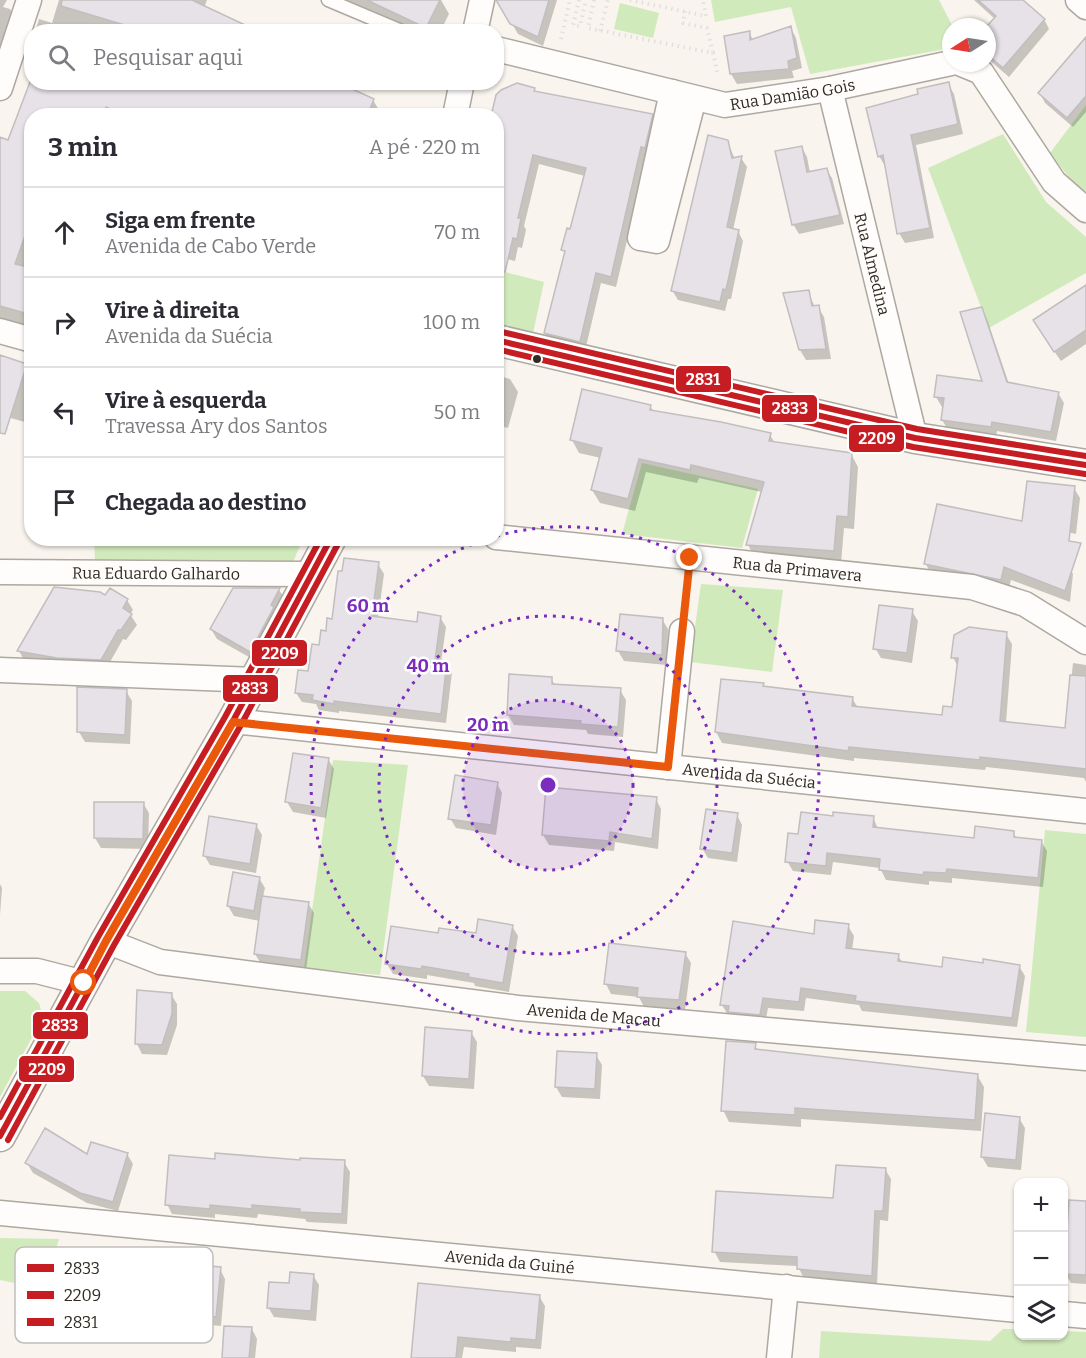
<!DOCTYPE html>
<html lang="pt">
<meta charset="utf-8">
<style>
body{margin:0;font-family:Bitter,serif;background:#f2f2f3;color:#2b2b33}
.controls{position:absolute;right:18px;bottom:18px;display:grid;overflow:hidden;border-radius:12px;box-shadow:0 2px 4px #0004}
.controls button{width:54px;height:54px;display:grid;place-items:center;padding:0;border:0;border-bottom:2px solid #e1e1e2;background:#fff;color:#2b2b33;font:30px sans-serif}
.compass{position:absolute;left:942px;top:18px;width:54px;height:54px;border-radius:50%;background:#fff;box-shadow:0 2px 4px #0004;rotate:258deg}
.stop{position:absolute;width:18px;height:18px;margin:-14px;border:4px solid #ea580c;border-radius:50%;background:#fff}
.stop.end{background:#ea580c;border-color:#fff;box-shadow:0 2px 6px #0008}
.list{margin:0;padding:0;list-style:none}
h2{display:flex;justify-content:space-between;align-items:center;height:78px;margin:0;padding:0 24px;font-size:26px}
h2 small{font-size:20px;font-weight:400;color:#7c7c81}
.list li{display:grid;grid-template-columns:39px 1fr auto;gap:18px;align-items:center;box-sizing:border-box;height:90px;padding:0 24px;border-top:2px solid #e1e1e2}
.list b{display:block;font-size:22px;white-space:nowrap}
.list p{margin:0;font-size:20px;white-space:nowrap;color:#7c7c81}
.list em{font-size:20px;font-style:normal;color:#7c7c81}
.icon{flex:none;width:33px;height:33px;fill:none;stroke:currentColor;stroke-width:2;stroke-linecap:round;stroke-linejoin:round}
.map{position:relative;flex:none;width:1086px;height:1358px;overflow:hidden}
.search{position:absolute;background:#fff;box-shadow:0 2px 4px #0004;left:24px;top:24px;width:480px;height:66px;display:flex;align-items:center;gap:15px;box-sizing:border-box;padding:0 21px;border-radius:24px;color:#7c7c81;font-size:22px}
.panel{position:absolute;background:#fff;box-shadow:0 2px 4px #0004;left:24px;top:108px;width:480px;height:438px;border-radius:24px}
.map>svg:first-child{display:block}
.green{fill:#d1eabc}
.shadow{fill:#0003}
.building{fill:#e7e1e8;stroke:#c1bebf;stroke-width:1.5}
.lines{fill:none;stroke-linecap:round;stroke-linejoin:round}
.service-casing{stroke:#ada8a0;stroke-width:15}
.minor-casing{stroke:#ada8a0;stroke-width:27}
.tertiary-casing{stroke:#ada8a0;stroke-width:33}
.path{stroke:#e2e0df;stroke-width:4;stroke-dasharray:1.5 4.5;stroke-linecap:butt}
.service{stroke:#fefdfc;stroke-width:12}
.minor{stroke:#fefdfc;stroke-width:24}
.tertiary{stroke:#fefdfc;stroke-width:30}
.bus-1-casing{stroke:#fff;stroke-width:10}
.bus-2-casing{stroke:#fff;stroke-width:10}
.bus-3-casing{stroke:#fff;stroke-width:10}
.bus-1{stroke:#c61d23;stroke-width:6}
.bus-2{stroke:#c61d23;stroke-width:6}
.bus-3{stroke:#c61d23;stroke-width:6}
.route{stroke:#ea580c;stroke-width:8}
.ring{fill:none;stroke:#7b2cbf;stroke-width:3;stroke-dasharray:3 6}
.bus-dot{fill:#302a21;stroke:#fff;stroke-width:2}
.labels{text-anchor:middle;stroke-width:5;stroke-linejoin:round;paint-order:stroke}
.street-label{font-size:16px;fill:#302a21;stroke:#fff}
.key{fill:#fff;stroke:#c1bfbc;stroke-width:1.5}
.key-label{font-size:16px;fill:#302a21}
.centre{fill:#7b2cbf;stroke:#fff;stroke-width:3}
.ring-label{font-size:18px;text-anchor:middle;font-weight:bold;fill:#7b2cbf;stroke:#fff;stroke-width:5;stroke-linejoin:round;paint-order:stroke}
.line-badge{stroke:#fff;stroke-width:2}
.badge-label{font-size:16px;text-anchor:middle;font-weight:bold;fill:#fff}
</style>
<div class="map">
<svg width="1086" height="1358" viewBox="0 0 1086 1358">
<rect width="100%" height="100%" fill="#f9f4ed"/>
<path class="green" d="M711 0H939L953 27H951V48L810 74 791 7 715 22Z
M620 3 659 13 653 38 614 29Z
M1086 105V190L1082 194 1050 153Z
M1003 134 1046 202 1086 237V273L989 328 928 168Z
M497 270 544 282 533 333 497 326Z
M642 463 758 489 742 548 622 534Z
M94 539H303L293 562 95 561Z
M701 584 783 590 772 672 690 662Z
M333 760 408 765 380 975 304 968Z
M1045 830 1086 834V1037L1026 1032Z
M0 991H25L39 1003 43 1017 0 1097Z
M0 1238 59 1239 44 1289 0 1280Z
M1003 1329H1018V1336H1064V1331L1086 1332V1358H819L821 1331 990 1341Z"/>
<path class="shadow" d="M0 0H7L3 7 10 9 16 19 0 50Z
M59 0H207L204 8 256 32H35L39 19 52 23Z
M346 0H441L449 14 440 32H412Z
M507 0H557L543 46 518 34 504 10Z
M974 0H1021L1044 19 1049 29 1009 77 987 58V29L995 19Z
M791 28 796 38 802 68 792 71 794 78 737 84 731 74 749 32 753 40Z
M32 43V56L29 51Z
M1086 51V112L1073 127 1045 103 1040 93Z
M32 82 373 100 382 115 32 116V255L27 269 32 270V327L0 318V149L5 150Z
M948 84 954 94 963 134 916 145 934 238 905 243 899 233 887 165 885 166 879 156 920 95Z
M534 89 536 92 652 115 657 125 647 156 616 287 601 283 585 351 551 343 545 333 565 255 563 249 571 231 585 176 539 164 524 226 526 230 522 248 518 247 515 261 496 256Z
M727 141 735 159 741 158 747 167 733 230 738 231 743 241 731 299H728L725 311 678 300 672 290Z
M802 148 807 157 810 173 826 169 832 178 844 224 799 234 793 224Z
M1086 286V344L1061 361 1040 331Z
M808 292 815 307H818L824 317 831 359 806 360 800 350Z
M981 309 987 319 1009 384 1058 393 1064 403 1056 441 997 431 996 437 948 430 942 420 944 407H942L936 397 984 383Z
M0 357 32 367V424L0 415Z
M496 375 510 379 518 392 508 428 496 425Z
M650 406 654 412 770 435 775 443 851 454 858 467 854 529 844 528 841 563 755 558 748 545 762 492 699 478 697 483 646 472 635 511 600 503 592 490 601 458 579 453 572 440Z
M1074 488 1080 498 1076 534 1030 524Z
M1065 560 1073 574 1070 602 1011 580 1008 592 933 578 926 564Z
M378 564 384 574 378 618 418 624 440 617 446 627 441 662H446L452 672 446 723 339 711V713L319 710 316 704 302 702 296 693 309 673 333 621Z
M234 589 279 590 285 599 256 661 217 639 211 629Z
M127 600 133 610 130 614 137 625 126 640 123 639 106 669 24 660 19 651Z
M912 611 918 621 912 663 881 658 875 648Z
M662 619 668 629 667 665 624 661 618 651Z
M1006 634 1012 644 1006 723 1066 729 1073 663 1086 665V782L1084 778 986 767 985 770 854 758V761L722 743 716 732 763 685 764 688 852 698 858 708 943 717 953 709 958 667 953 657Z
M551 679 556 686 620 690 626 700 623 737 588 734 586 730 514 725 508 715Z
M126 691 132 701 130 744 85 742 79 732Z
M328 759 334 769 326 818 293 812 287 802Z
M497 783 502 793 496 835 456 828 450 818Z
M656 799 661 809 658 849 615 842 614 851 549 845 543 835Z
M143 803 149 813 148 849 101 848 95 838Z
M737 815 742 825 737 862 708 858 702 848Z
M834 817H873L878 829 975 840 1013 832 1017 839 1041 841 1047 851 1043 887 952 878V883L929 881V885L886 880 880 868 833 862 831 875 793 871 787 861 800 835Z
M256 825 262 835 256 873 210 865 204 855Z
M259 878 265 888 263 897 308 903 314 913 306 970 261 964 255 954 260 921 234 916 228 906Z
M0 884 2 888 0 915Z
M512 926 518 936 509 992 475 986 474 983 427 975V979L393 974 387 964 439 935H477Z
M848 926 854 936 852 950 898 956 903 963 943 969 984 965 1019 966 1025 976 1017 1027 862 1011 859 1005 806 998 804 1011 768 1008 765 1024 728 1015 722 1005 815 936Z
M685 953 691 963 685 1010 644 1007 639 997 611 994 606 984Z
M171 994 177 1004V1025L167 1055 142 1054 137 1044Z
M471 1032 477 1042 474 1089 429 1086 423 1076Z
M755 1045 758 1051 977 1075 984 1087 981 1131 801 1119V1127L729 1122 723 1110Z
M596 1055 602 1065 600 1099 562 1097 556 1087Z
M1019 1118 1025 1128 1021 1170 988 1167 982 1157Z
M127 1154 133 1164 118 1211 87 1203 33 1173 27 1163 88 1156Z
M216 1161 344 1162 350 1172 347 1224 307 1222 305 1219 258 1214 257 1218 215 1214V1218L172 1214 167 1204Z
M885 1169 891 1179 888 1221 880 1220 877 1285 804 1279 798 1266 720 1262 714 1251 835 1199Z
M1086 1226V1284L1071 1283 1065 1273Z
M220 1269 225 1279 221 1326 190 1323 186 1316 154 1314 148 1304Z
M313 1275 319 1285 316 1321 274 1317 268 1307 291 1285Z
M539 1296 545 1306 541 1349 516 1347V1352L464 1347 462 1358H412Z
M252 1329 257 1339 255 1358H223Z"/>
<path class="building" d="M62 0H192L260 32H126L128 26 61 6Z
M367 0H440L426 28Z
M496 0H549L538 37 510 24Z
M978 0H1023L1045 19 1003 68 987 54V26L996 16Z
M791 26 797 58 788 61 789 69 730 74 724 36 750 31V40Z
M1086 37V96L1067 118 1038 93Z
M30 82H337L374 99 367 116H125L106 107 103 116H32V216L15 264 32 268V315L0 306V137L8 140Z
M949 82 958 124 911 135 930 228 897 234 883 155 878 157 866 108 918 94 917 89Z
M517 83 535 88 534 91 653 114 645 148 641 147 611 277 596 273 580 342 544 333 565 251 561 250 567 228 570 229 586 168 533 155 518 218H521L517 239 513 238 505 272 496 271V116H491L496 95 501 90Z
M708 135 728 140 732 158 742 156 727 227 739 230 726 290 723 289 720 302 671 291Z
M802 146 807 172 827 168 840 215 792 225 775 151Z
M1086 285V330L1054 352 1033 320Z
M809 290 812 306 819 305 826 349 799 350 783 293Z
M982 307 1007 382 1059 392 1051 432 992 422 991 427 941 420 944 398 934 397 937 375 982 381 960 312Z
M0 355 27 364 5 434 0 433Z
M582 389 651 405 650 410 721 422 771 433 769 441 852 453 848 517 837 516 834 551 746 545 764 482 691 465 690 470 639 459 628 499 591 490 602 448 570 440Z
M1027 481 1075 486 1069 541 1081 543 1065 591 1004 567 1001 580 924 564 937 504 1022 521Z
M344 558 379 562 372 616 417 622 418 612 441 616 435 660 447 661 441 714 334 701V704L312 700 313 695 295 693 298 670 308 671 312 644 319 645 321 630 326 631 327 618 332 619 338 571H342Z
M54 587 100 592 105 595 110 588 128 599 123 608 132 614 121 630H118L101 660 57 658 17 651Z
M233 588H280L271 605 274 607 250 652 210 629Z
M879 605 913 609 907 653 873 649Z
M620 614 663 618 662 655 616 651Z
M969 627 1007 632 1000 721 1065 728 1070 675 1086 676V769L980 757V760L849 747 848 751 715 732 721 679 764 683 763 686 853 697 852 706 942 715 943 706 952 707 958 658H951L954 635Z
M509 674 552 677V684L621 688 618 727 580 724 581 721 507 715Z
M77 687 127 689 125 735 77 732Z
M293 753 329 758 321 808 285 802Z
M455 775 498 782 491 825 448 819Z
M546 787 657 797 652 839 610 832 609 841 542 835Z
M94 802H144L143 839 94 838Z
M706 809 738 813 732 853 700 849Z
M801 812 833 816V812L874 816 873 827 974 838 975 826 1014 831V837L1042 840 1038 878 947 869 946 873 924 872 923 875 879 870 880 859 827 853 826 866 785 862 788 833 798 834Z
M209 816 257 824 250 864 203 856Z
M233 872 260 877 254 911 227 906Z
M262 896 309 902 301 960 254 954Z
M478 919 513 925 503 983 468 977 469 974 422 966 421 969 385 964 391 926 438 933 439 928 476 933Z
M815 920 849 924 846 948 899 954 898 961 942 967 943 957 983 963V959L1020 965 1012 1018 855 1001 856 996 801 988 799 1002 763 998 760 1015 728 1012 729 1006 720 1005 733 921 814 934Z
M609 943 686 952 679 1000 637 997 638 988 604 984Z
M137 990 172 993V1014L162 1045 135 1044Z
M425 1027 472 1031 469 1079 422 1076Z
M726 1041 756 1043 755 1049 978 1074 975 1120 795 1108V1115L721 1111Z
M557 1051 597 1053 595 1089 555 1087Z
M985 1113 1020 1117 1016 1160 981 1157Z
M45 1128 87 1154 91 1142 128 1153 113 1202 80 1193 25 1163Z
M215 1153 300 1160V1158L345 1160 342 1214 300 1212V1209L252 1205V1209L210 1205V1209L165 1205 169 1155 215 1159Z
M836 1165 886 1168 883 1211H875L872 1276 797 1269V1257L712 1252 716 1191 833 1198Z
M1069 1200 1086 1201V1275L1064 1274Z
M151 1261 221 1267 216 1317 182 1314 183 1307 147 1304Z
M290 1272 314 1274 311 1311 267 1308 269 1282 289 1283Z
M418 1283 540 1295 536 1340 511 1338V1342L458 1337 456 1358H411Z
M224 1326 252 1327 249 1358H222Z"/>
<g class="lines">
<g class="service-casing">
<path id="service" d="M328 0 404 32"/>
</g>
<g class="minor-casing">
<g id="minor">
<path d="M1078 0 1086 7"/>
<path d="M475 32 482 0"/>
<path id="s1" d="M496 49 725 105 830 89 951 63"/>
<path d="M959 63 981 72 1054 182 1086 210"/>
<path d="M0 88 29 0"/>
<path id="s2" d="M830 89 915 438"/>
<path d="M672 92 640 238 657 241 694 98"/>
<path d="M455 116 462 82"/>
<path d="M0 331 32 340"/>
<path id="s3" d="M496 537 972 587 1025 604 1086 642"/>
<path id="s4" d="M0 572 312 574"/>
<path d="M0 670 255 680"/>
<path id="s5" d="M233 721 1086 811"/>
<path d="M668 767 682 631"/>
<path id="s6" d="M106 941 160 962 518 1008 1086 1058"/>
<path d="M0 971H37L84 983"/>
<path id="s7" d="M0 1213 1018 1310"/>
<path d="M1064 1314 1086 1316"/>
<path d="M779 1358 786 1287"/>
</g>
</g>
<g class="tertiary-casing">
<path id="tertiary" d="M496 340 915 438 1086 465
M0 1136 106 941 233 721 331 538"/>
</g>
<path class="path" d="M579 0 573 25 580 26 586 0
M594 0 588 28 713 53 718 76
M630 0 706 16 703 0
M685 11 683 23 707 28 713 53
M600 31 608 0
M561 39 570 0
M684 606 687 584"/>
<use href="#service" class="service"/>
<use href="#minor" class="minor"/>
<use href="#tertiary" class="tertiary"/>
<g class="bus-1-casing">
<path id="bus-1" d="M496 340 915 438 1086 465
M0 1136 106 941 233 721 331 538"/>
</g>
<g class="bus-2-casing">
<path id="bus-2" d="M496 349 913 447 1085 474
M8 1140 114 945 241 725 339 542"/>
</g>
<g class="bus-3-casing">
<path id="bus-3" d="M498 331 917 429 1086 456
M0 1117 98 937 225 717 321 538"/>
</g>
<use href="#bus-1" class="bus-1"/>
<use href="#bus-2" class="bus-2"/>
<use href="#bus-3" class="bus-3"/>
</g>
<g class="lines">
<path class="route" d="M84 983 106 941 233 722 668 767 690 558"/>
</g>
<circle cx="548" cy="785" r="85" fill="#7b2cbf" fill-opacity=".12"/>
<g class="ring">
<circle cx="548" cy="785" r="85"/>
<circle cx="548" cy="785" r="169"/>
<path d="M497 536A254 254 0 1 1 487 539"/>
</g>
<circle class="bus-dot" cx="537" cy="359" r="5"/>
<g class="labels">
<g class="street-label">
<text dy="6" stroke="none"><textPath href="#s1" startOffset="304">Rua Damião Gois</textPath></text>
<text dy="6" stroke="none"><textPath href="#s2" startOffset="180">Rua Almedina</textPath></text>
<text dy="6" stroke="none"><textPath href="#s3" startOffset="303">Rua da Primavera</textPath></text>
<text dy="6" stroke="none"><textPath href="#s4" startOffset="156">Rua Eduardo Galhardo</textPath></text>
<text dy="6" stroke="none"><textPath href="#s5" startOffset="519">Avenida da Suécia</textPath></text>
<text dy="6" stroke="none"><textPath href="#s6" startOffset="495">Avenida de Macau</textPath></text>
<text dy="6" stroke="none"><textPath href="#s7" startOffset="512">Avenida da Guiné</textPath></text>
</g>
</g>
<rect x="15" y="1247" width="198" height="96" rx="9" class="key"/>
<rect x="27" y="1264" width="27" height="8" fill="#c61d23"/>
<rect x="27" y="1291" width="27" height="8" fill="#c61d23"/>
<rect x="27" y="1318" width="27" height="8" fill="#c61d23"/>
<g class="key-label">
<text x="64" y="1274">2833</text>
<text x="64" y="1301">2209</text>
<text x="64" y="1328">2831</text>
</g>
<circle cx="548" cy="785" r="9" class="centre"/>
<g class="ring-label">
<text x="368" y="612">60 m</text>
<text x="428" y="672">40 m</text>
<text x="488" y="731">20 m</text>
</g>
<g class="line-badge">
<rect x="675" y="365" width="57" height="28" rx="6" fill="#c61d23"/>
<rect x="761" y="394" width="57" height="29" rx="6" fill="#c61d23"/>
<rect x="848" y="424" width="57" height="29" rx="6" fill="#c61d23"/>
<rect x="251" y="639" width="57" height="28" rx="6" fill="#c61d23"/>
<rect x="222" y="674" width="57" height="29" rx="6" fill="#c61d23"/>
<rect x="32" y="1011" width="57" height="29" rx="6" fill="#c61d23"/>
<rect x="18" y="1055" width="57" height="28" rx="6" fill="#c61d23"/>
</g>
<g class="badge-label">
<text x="703" y="385">2831</text>
<text x="790" y="414">2833</text>
<text x="877" y="444">2209</text>
<text x="280" y="659">2209</text>
<text x="250" y="694">2833</text>
<text x="60" y="1031">2833</text>
<text x="47" y="1075">2209</text>
</g>
</svg>
<div class="controls">
<button>+</button>
<button>−</button>
<button><svg class="icon" aria-label="layers" viewBox="0 0 24 24"><path d="M12 4l9 5-9 5-9-5zM3 14l9 5 9-5"/></svg></button>
</div>
<svg class="compass" viewBox="-18 -18 36 36"><path d="M0-13l5 13h-10z" fill="#e53935"/><path d="M0 13l5-13h-10z" fill="#7c7c81"/></svg>
<div class="stop" style="left:84px;top:983px"></div>
<div class="stop end" style="left:690px;top:558px"></div>
<div class="search"><svg class="icon" aria-label="search" viewBox="0 0 24 24"><circle cx="10" cy="10" r="6"/><path d="M15 15l6 6"/></svg>Pesquisar aqui</div>
<section class="panel">
<h2>3 min<small>A pé · 220 m</small></h2>
<ul class="list">
<li><svg class="icon" aria-label="ahead" viewBox="0 0 24 24"><path d="M12 20V5M6 11l6-6 6 6"/></svg><div><b>Siga em frente</b><p>Avenida de Cabo Verde</p></div><em>70 m</em></li>
<li><svg class="icon" aria-label="right" viewBox="0 0 24 24"><path d="M7 20v-9h11M14 6l5 5-5 5"/></svg><div><b>Vire à direita</b><p>Avenida da Suécia</p></div><em>100 m</em></li>
<li><svg class="icon" aria-label="left" viewBox="0 0 24 24"><path d="M17 20v-9H6M10 6l-5 5 5 5"/></svg><div><b>Vire à esquerda</b><p>Travessa Ary dos Santos</p></div><em>50 m</em></li>
<li><svg class="icon" aria-label="arrive" viewBox="0 0 24 24"><path d="M6 21V4h12l-3 4 3 4H6"/></svg><div><b>Chegada ao destino</b></div></li>
</ul>
</section>
</div>
